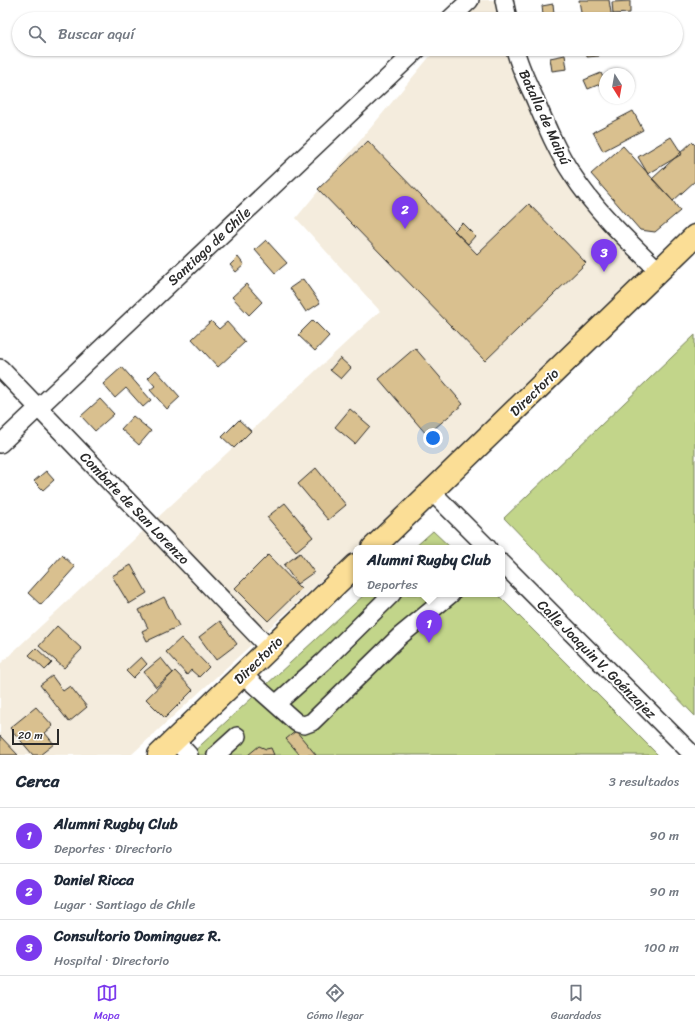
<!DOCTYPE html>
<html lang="es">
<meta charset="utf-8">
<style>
body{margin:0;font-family:Sriracha,sans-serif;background:#f6f6f7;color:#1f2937}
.compass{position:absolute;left:599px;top:68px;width:36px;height:36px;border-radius:50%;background:#fff;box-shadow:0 1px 3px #0004;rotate:169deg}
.scale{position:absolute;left:12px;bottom:10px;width:47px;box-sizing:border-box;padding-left:4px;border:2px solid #2b2b2b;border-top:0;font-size:11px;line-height:14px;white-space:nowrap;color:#2b2b2b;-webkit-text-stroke:3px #fff;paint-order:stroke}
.you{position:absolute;left:433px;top:438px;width:14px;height:14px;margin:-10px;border:3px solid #fff;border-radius:50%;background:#1a73e8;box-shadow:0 0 0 6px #1a73e833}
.badge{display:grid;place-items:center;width:26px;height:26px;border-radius:50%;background:#7c3aed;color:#fff;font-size:13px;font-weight:700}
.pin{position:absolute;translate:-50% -33px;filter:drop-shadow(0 1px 2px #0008)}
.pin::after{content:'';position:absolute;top:21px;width:14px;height:12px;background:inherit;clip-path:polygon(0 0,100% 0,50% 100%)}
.popup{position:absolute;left:353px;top:545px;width:152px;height:52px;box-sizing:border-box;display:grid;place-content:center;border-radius:8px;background:#fff;filter:drop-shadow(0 1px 3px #0005);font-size:13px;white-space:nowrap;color:#747a83}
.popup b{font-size:15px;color:#1f2937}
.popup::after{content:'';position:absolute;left:50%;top:100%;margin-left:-8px;border:8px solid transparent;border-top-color:#fff}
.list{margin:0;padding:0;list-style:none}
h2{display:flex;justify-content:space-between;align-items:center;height:52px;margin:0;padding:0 16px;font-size:17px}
h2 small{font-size:13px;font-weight:400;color:#747a83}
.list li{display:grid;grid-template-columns:26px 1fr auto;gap:12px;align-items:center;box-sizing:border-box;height:56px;padding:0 16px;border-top:1px solid #e0e1e3}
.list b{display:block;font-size:15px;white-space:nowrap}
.list p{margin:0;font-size:13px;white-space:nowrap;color:#747a83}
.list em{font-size:13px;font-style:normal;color:#747a83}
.icon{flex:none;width:22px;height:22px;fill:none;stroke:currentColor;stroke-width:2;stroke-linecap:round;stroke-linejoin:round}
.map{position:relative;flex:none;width:695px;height:755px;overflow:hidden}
.search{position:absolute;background:#fff;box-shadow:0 1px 3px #0004;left:12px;right:12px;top:12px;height:44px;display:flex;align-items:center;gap:10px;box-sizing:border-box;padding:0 14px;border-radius:22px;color:#747a83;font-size:15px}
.sheet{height:220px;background:#fff}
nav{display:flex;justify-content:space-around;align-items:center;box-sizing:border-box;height:56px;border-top:1px solid #e0e1e3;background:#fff;font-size:11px;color:#747a83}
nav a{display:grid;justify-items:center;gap:2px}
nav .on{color:#7c3aed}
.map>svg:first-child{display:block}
.built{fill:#f4ecdd}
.green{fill:#c2d58a;stroke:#76805a}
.building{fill:#d9c08f;stroke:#2b2b2b}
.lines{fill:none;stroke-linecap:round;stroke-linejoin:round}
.minor-casing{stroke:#2b2b2b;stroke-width:20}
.major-casing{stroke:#2b2b2b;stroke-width:25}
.minor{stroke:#fff;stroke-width:17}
.major{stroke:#fbde96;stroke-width:22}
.labels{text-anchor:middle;stroke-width:4;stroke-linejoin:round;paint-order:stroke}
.street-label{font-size:14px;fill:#2b2b2b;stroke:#fff}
</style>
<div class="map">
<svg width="695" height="755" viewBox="0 0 695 755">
<rect width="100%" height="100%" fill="#fff"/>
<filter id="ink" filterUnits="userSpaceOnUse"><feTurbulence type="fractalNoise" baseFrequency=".025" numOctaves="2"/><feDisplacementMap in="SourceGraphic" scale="8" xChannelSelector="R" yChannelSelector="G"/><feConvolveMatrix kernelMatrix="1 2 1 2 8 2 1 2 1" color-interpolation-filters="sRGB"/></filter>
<g filter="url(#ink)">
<path class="built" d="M476 0H504L508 19H461Z
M436 49H515L565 162 659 271 131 755H0V664L380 311 296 218Z"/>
<path class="green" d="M695 335V716L504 518Z
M433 531 451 548H414Z
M365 594H497L658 755H190Z"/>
<path class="building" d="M579 0H609L612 19H582Z
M630 1V13L613 14 612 2Z
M553 4 554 13 543 15 542 6Z
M586 49H598L599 56 587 57Z
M565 55 567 69 552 71 550 58Z
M601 73 605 82 588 89 584 80Z
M633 111 643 130 603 151 593 132Z
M671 137 682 154 648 174 638 157Z
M368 141 477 254 529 204 586 263 485 361 318 189Z
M692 142 695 145V181L673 201 652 179Z
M623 146 673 201 680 211 655 232 640 230 591 174Z
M462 223 475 236 468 244 454 231Z
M266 240 287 263 275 273 255 250Z
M238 257 244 265 236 272 230 265Z
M303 279 320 303 306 312 290 288Z
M246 284 262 302 249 315 232 297Z
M313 320 329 336 315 351 298 335Z
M211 321 219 329 227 322 245 342 218 367 192 339Z
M415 348 463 404 427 435 379 379Z
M340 358 351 368 341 379 330 370Z
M122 367 151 400 143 407 126 388 115 398 103 384Z
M156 370 180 397 167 409 150 390 155 386 148 378Z
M100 399 114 414 95 431 81 416Z
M350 409 370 426 355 444 335 427Z
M133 416 151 431 139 445 121 429Z
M239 420 251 431 234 448 222 437Z
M316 468 346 505 328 520 298 484Z
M46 471 54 480 43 490 34 481Z
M285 503 313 537 296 551 267 517Z
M300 553 314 572 297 584 284 565Z
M62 555 75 567 41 605 28 593Z
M268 555 301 589 268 621 235 588Z
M131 565 147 593 129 604 112 576Z
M164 597 179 626 147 641 142 631 148 628 139 610Z
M220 621 237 644 216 660 199 637Z
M57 626 82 649 64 668 39 646Z
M181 638 209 667 199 677 191 670 187 675 166 652Z
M36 648 52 663 45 670 29 655Z
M141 657 147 664 133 678 126 671Z
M161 658 173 673 156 687 144 672Z
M175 671 193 690 165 718 146 699Z
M52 676 63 691 70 686 87 707 69 722 40 685Z
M36 707 53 726 45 733 54 744 40 755H33L10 728Z
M296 731 316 755H300L286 739Z
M0 736 18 755H0Z
M259 746 266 749 271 748 274 755H248Z"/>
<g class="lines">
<g class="minor-casing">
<path id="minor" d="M504 0 508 19
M450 19 470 0
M515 49C519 66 527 82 534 97 545 123 556 150 572 174 595 210 628 241 659 271
M0 368 269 648
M0 444 418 49
M432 492 488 548
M502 563 693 755
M242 674 297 723 304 725 312 722 400 636 451 594
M276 704 323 662 392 594
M175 740 189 755
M216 755 237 736"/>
</g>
<g class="major-casing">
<path id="major" d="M373 548 695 236
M159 755 356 565"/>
</g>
<use href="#minor" class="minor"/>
<use href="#major" class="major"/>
</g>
</g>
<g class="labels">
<g class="street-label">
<text transform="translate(545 117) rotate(65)" y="5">Batalla de Maipú</text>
<text transform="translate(209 246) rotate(-43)" y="5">Santiago de Chile</text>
<text transform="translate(534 392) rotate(-44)" y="5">Directorio</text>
<text transform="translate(135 508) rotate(46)" y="5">Combate de San Lorenzo</text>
<text transform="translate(597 659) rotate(45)" y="5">Calle Joaquin V. Goénzajez</text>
<text transform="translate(258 660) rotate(-44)" y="5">Directorio</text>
</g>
</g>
</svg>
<svg class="compass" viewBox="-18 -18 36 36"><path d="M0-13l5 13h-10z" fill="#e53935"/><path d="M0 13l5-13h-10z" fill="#747a83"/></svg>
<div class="scale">20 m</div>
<div class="you"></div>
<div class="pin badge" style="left:429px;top:643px">1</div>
<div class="popup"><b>Alumni Rugby Club</b>Deportes</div>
<div class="pin badge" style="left:405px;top:229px">2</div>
<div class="pin badge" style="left:604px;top:272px">3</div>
<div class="search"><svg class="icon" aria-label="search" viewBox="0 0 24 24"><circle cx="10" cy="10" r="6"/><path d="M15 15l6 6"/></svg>Buscar aquí</div>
</div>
<section class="sheet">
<h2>Cerca<small>3 resultados</small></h2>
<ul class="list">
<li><span class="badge">1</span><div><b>Alumni Rugby Club</b><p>Deportes · Directorio</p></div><em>90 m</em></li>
<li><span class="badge">2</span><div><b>Daniel Ricca</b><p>Lugar · Santiago de Chile</p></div><em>90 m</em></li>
<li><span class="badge">3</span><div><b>Consultorio Dominguez R.</b><p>Hospital · Directorio</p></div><em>100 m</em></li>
</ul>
</section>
<nav>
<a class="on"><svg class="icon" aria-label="map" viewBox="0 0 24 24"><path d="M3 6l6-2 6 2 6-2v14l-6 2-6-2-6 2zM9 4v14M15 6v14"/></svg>Mapa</a>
<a><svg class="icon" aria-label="directions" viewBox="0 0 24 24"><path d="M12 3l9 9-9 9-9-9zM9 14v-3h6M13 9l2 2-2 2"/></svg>Cómo llegar</a>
<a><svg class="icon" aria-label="saved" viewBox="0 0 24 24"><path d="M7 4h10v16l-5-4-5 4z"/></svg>Guardados</a>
</nav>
